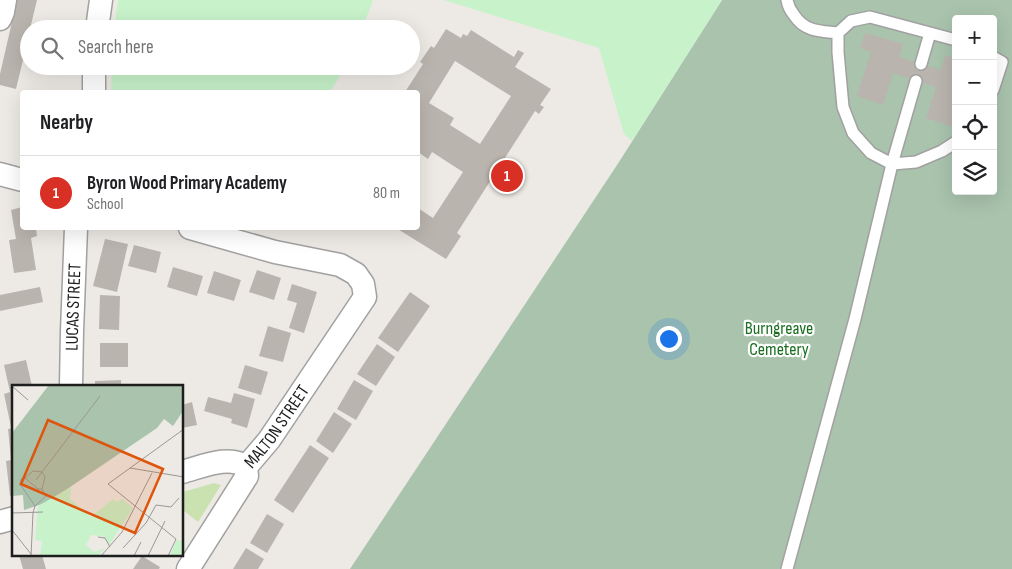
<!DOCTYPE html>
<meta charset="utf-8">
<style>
body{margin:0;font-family:"Sofia Sans Condensed",sans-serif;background:#f6f6f6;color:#202124}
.controls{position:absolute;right:15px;top:15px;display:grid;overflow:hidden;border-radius:5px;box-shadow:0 5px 20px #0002}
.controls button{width:45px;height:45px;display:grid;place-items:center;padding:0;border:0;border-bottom:1px solid #e0e0e0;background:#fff;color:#202124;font:25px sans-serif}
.you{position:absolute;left:668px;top:338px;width:18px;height:18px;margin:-12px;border:4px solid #fff;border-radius:50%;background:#1a73e8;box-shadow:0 0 0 8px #1a73e833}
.badge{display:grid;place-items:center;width:32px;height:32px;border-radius:50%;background:#d93025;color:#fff;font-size:16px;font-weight:700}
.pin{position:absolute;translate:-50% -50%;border:2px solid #fff;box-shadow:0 1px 5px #0006}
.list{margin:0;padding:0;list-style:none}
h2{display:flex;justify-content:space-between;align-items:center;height:65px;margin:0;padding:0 20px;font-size:21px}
h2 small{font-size:16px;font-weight:400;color:#757577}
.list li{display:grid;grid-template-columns:32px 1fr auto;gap:15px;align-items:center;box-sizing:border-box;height:75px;padding:0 20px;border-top:1px solid #e0e0e0}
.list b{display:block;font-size:19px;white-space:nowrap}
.list p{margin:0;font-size:16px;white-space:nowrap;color:#757577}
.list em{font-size:16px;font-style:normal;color:#757577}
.icon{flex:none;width:28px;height:28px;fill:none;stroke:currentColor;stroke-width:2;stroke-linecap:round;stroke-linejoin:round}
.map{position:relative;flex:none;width:1012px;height:569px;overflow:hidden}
.search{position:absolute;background:#fff;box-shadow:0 5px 20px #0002;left:20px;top:20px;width:400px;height:55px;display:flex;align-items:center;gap:12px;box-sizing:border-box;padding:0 18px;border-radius:28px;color:#757577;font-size:19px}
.panel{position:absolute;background:#fff;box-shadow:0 5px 20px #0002;left:20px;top:90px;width:400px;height:140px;border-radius:5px}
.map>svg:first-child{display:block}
.grass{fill:#c9e2b0}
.cemetery{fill:#a9c3ad;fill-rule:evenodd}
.park{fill:#c7f2ca}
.building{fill:#bab4ae;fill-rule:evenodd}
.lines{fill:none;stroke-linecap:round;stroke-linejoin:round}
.service-casing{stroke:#a1a1a1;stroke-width:14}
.minor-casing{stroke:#a1a1a1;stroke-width:25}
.service{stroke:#fff;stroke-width:11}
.minor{stroke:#fff;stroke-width:22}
.labels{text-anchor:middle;stroke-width:4.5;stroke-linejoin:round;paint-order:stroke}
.street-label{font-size:18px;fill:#1d1d1d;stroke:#fff}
.park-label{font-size:18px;fill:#196e1f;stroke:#fff}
.inset-road{fill:none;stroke:#9a9895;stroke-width:1}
.view{fill:#de560d;fill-opacity:0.15;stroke:#de560d;stroke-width:2.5}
.inset-edge{fill:none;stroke:#1d1d1d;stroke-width:2.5}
</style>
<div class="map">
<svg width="1012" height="569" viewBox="0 0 1012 569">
<rect width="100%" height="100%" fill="#edeae5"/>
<path class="grass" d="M214 483 221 485 198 522 183 510V492Z"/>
<path class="cemetery" d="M722 0H1012V569H350L619 162ZM956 19H993V191H956Z"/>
<path class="park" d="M118 0H373L362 29H114Z
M444 0H722L632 141 624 134 599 48Z
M112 66H346L330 92H111Z"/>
<path class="building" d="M17 0H37L30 29H29V35L16 89 0 85V74Z
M446 29 461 38 463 34 467 36 471 30 514 57 518 50 524 53 515 67 551 89 540 105 544 107 539 114 535 111 457 233 461 236 446 259 396 228H418V208L433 218 463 172 432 152 428 159 418 152V92H405L423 64 420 62 431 46 434 48ZM455 61 511 96 480 144 450 125 454 118 429 103Z
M865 33 903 44 899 57 941 70 945 55 956 59V118L953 127 926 118 936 87 893 73 883 105 857 96 871 52 860 48Z
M21 130H22V164H21Z
M22 207V228H36L37 236 31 238 36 270 14 273 9 240 16 239 11 210Z
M105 239 128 244 117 292 93 286Z
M134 245 161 252 156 273 128 266Z
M173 267 203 276 197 296 167 287Z
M257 270 281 278 274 300 249 292Z
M214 271 241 280 234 301 207 293Z
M292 284 317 292 304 333 289 328 297 303 287 300Z
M40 287 43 302 0 311V295Z
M410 292 430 306 398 352 378 338Z
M100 295 120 296 119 330 99 329Z
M268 326 291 333 283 362 259 356Z
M100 343H128V367H100Z
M377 344 395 357 376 386 357 374Z
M26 360 32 386H14V426L11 427 4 394 10 392 4 365Z
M245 365 268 372 261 395 238 388Z
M121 380V386H95V381Z
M354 380 373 391 356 420 337 409Z
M234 393 255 399 247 428 231 423 232 419 204 411 208 397 231 403Z
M192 402 197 425 182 428V405Z
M334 412 352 424 333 453 316 441Z
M14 428V495L10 496 6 461 11 460 8 429Z
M310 445 329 458 293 513 274 500Z
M267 514 284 524 267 553 250 543Z
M246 548 264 559 258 569H233Z
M19 555H42L46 569H23Z
M142 556 160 567 159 569H133Z"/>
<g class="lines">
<g class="service-casing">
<path id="service" d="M787 0C788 6 790 10 794 15 805 32 820 31 838 33
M993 57 1002 62 993 90
M921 64 930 33
M916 81 892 164 871 153 853 133 843 107 838 52V33L851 21 870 17 956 40
M787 569 855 319 892 164 916 162 942 151 956 142"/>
</g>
<g class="minor-casing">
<g id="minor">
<path d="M0 19 3 12 5 0"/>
<path d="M97 29 101 0"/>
<path d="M94 92V66"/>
<path d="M0 174 22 180"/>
<path id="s1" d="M71 386 72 331 76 228"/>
<path d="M182 472C201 467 230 454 246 467"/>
<path d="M0 522 14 518"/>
<path id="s2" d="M188 569 247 476 246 467 269 440 365 297 363 284 356 274 340 265 275 252 190 228"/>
</g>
</g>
<use href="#service" class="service"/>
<use href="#minor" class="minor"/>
</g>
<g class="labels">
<g class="street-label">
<text dy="6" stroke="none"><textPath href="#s1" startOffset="79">LUCAS STREET</textPath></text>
<text dy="6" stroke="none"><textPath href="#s2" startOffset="170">MALTON STREET</textPath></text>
</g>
<g class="park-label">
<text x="779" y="334">Burngreave<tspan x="779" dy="21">Cemetery</tspan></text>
</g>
</g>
<g transform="translate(12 385)">
<rect width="171" height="171" fill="#edeae5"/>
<path d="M37 0H171V26L161 41 152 34 145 43 36 117 12 125 11 110 0 111V48Z" fill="#a9c3ad"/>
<path d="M59 102 58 114 79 132 101 114 104 117 110 114 121 123 97 160 91 151 79 150 74 160 82 167 93 163 86 171H28L30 156 23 155 26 121ZM171 155V171H158L164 156Z" fill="#c7f2ca"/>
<path class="inset-road" d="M0 1 16 15M118 83 172 92M13 93 9 94 8 99 23 121 21 128M24 95 30 87 33 92 30 104H26L13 93 21 86 30 87 88 11M23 121 34 111 30 104M0 128 31 127M0 145 19 169M86 152 93 153 98 162M164 154 96 99 172 44M111 163 134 138 144 120 159 122 167 113M19 171 21 128M89 171 110 147 140 88M122 171 129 157M136 171 153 136M156 171 164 154"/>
<path class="view" d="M36 35 151 84 123 148 9 99Z"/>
<rect width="171" height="171" class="inset-edge"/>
</g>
</svg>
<div class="controls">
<button>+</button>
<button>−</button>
<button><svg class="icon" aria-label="locate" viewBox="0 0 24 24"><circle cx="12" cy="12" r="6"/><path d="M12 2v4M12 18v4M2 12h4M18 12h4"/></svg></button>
<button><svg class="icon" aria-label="layers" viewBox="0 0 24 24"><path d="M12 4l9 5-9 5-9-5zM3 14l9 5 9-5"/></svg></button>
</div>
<div class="you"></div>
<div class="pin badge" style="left:507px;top:176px">1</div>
<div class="search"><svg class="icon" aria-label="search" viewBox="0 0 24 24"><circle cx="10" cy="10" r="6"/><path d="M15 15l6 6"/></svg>Search here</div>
<section class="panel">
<h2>Nearby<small></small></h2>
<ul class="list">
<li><span class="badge">1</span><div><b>Byron Wood Primary Academy</b><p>School</p></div><em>80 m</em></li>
</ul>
</section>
</div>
